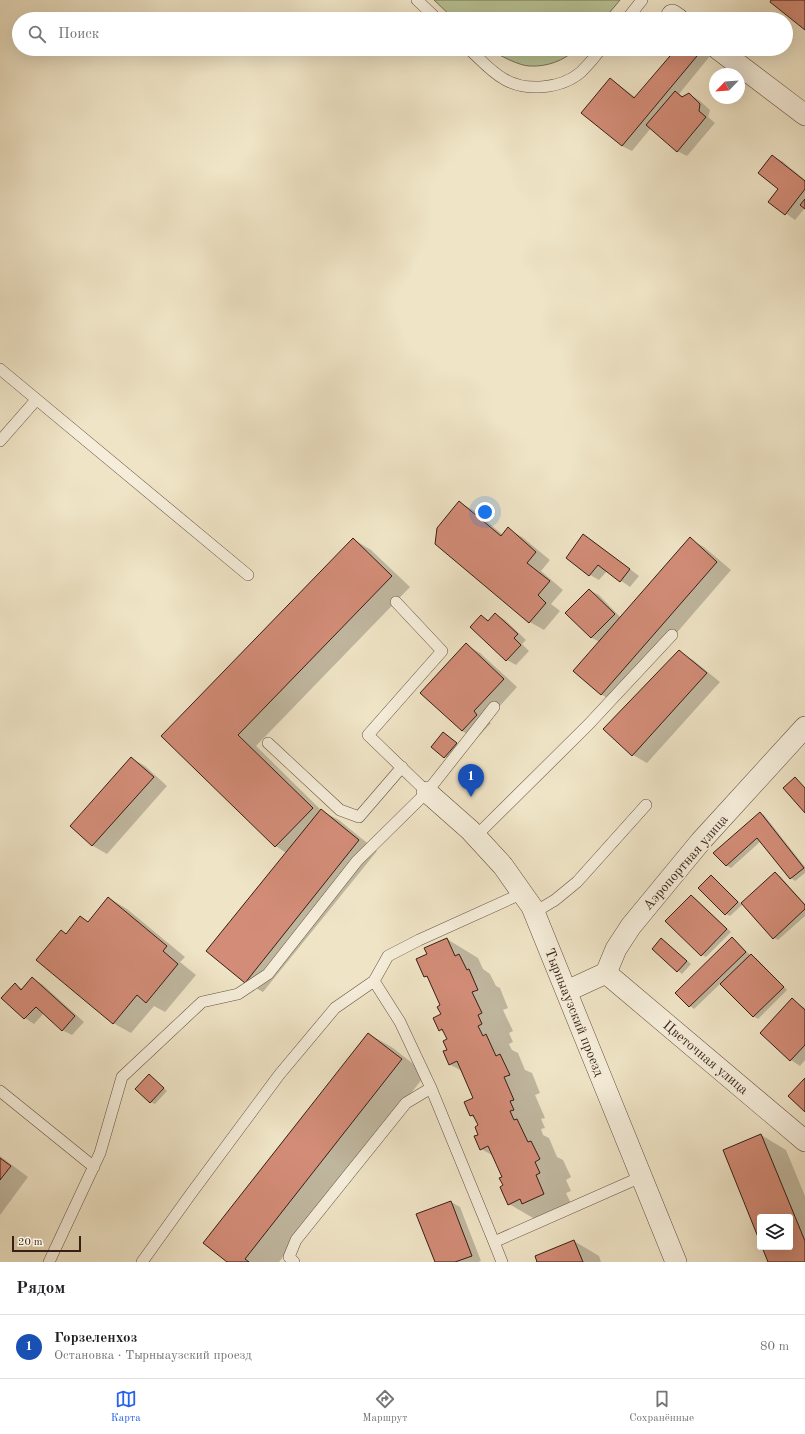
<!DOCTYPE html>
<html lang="ru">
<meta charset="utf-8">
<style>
body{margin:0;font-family:"Old Standard TT",serif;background:#f6f6f6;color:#202124}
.controls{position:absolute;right:12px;bottom:12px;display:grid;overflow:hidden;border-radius:4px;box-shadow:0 4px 16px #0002}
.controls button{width:36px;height:36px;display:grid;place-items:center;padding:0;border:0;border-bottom:1px solid #e0e0e0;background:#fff;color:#202124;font:20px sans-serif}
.compass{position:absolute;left:709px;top:68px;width:36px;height:36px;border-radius:50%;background:#fff;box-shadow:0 4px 16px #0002;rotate:245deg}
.scale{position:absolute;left:12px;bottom:10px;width:69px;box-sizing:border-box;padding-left:4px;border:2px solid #371f15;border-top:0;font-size:11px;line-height:14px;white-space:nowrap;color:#371f15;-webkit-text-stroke:3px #f5edda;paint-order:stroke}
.you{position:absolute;left:485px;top:512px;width:14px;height:14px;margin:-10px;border:3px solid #fff;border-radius:50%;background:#1a73e8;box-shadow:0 0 0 6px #1a73e833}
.badge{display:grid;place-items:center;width:26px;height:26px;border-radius:50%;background:#2563eb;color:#fff;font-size:13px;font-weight:700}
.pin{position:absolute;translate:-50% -33px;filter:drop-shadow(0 1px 2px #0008)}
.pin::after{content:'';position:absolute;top:21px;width:14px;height:12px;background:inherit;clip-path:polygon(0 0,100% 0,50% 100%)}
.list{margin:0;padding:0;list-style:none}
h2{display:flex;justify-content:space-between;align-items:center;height:52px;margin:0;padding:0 16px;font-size:17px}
h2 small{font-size:13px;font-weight:400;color:#757577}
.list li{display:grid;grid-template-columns:26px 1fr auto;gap:12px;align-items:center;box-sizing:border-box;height:64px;padding:0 16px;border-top:1px solid #e0e0e0}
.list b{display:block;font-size:15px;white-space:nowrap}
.list p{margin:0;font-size:13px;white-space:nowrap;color:#757577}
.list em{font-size:13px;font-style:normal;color:#757577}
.icon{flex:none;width:22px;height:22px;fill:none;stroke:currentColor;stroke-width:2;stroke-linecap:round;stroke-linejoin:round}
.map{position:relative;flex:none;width:805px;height:1262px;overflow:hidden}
.search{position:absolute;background:#fff;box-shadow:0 4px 16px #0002;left:12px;right:12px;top:12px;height:44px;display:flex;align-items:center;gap:10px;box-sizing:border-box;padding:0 14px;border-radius:22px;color:#757577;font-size:15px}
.sheet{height:116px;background:#fff}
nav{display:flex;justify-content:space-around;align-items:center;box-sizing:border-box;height:56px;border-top:1px solid #e0e0e0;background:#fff;font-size:11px;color:#757577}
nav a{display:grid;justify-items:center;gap:2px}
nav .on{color:#2563eb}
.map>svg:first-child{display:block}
.green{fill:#b8c496;stroke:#787256}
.shadow{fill:#0003}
.building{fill:#d28c77;stroke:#371f15}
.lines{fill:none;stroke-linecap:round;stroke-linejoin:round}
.service-casing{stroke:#655041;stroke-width:12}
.minor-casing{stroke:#655041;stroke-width:22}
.service{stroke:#f5edda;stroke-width:11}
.minor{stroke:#f5edda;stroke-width:21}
.labels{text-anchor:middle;stroke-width:3.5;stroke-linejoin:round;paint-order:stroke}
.street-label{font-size:14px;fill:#371f15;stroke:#f5edda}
</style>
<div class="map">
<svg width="805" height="1262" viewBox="0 0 805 1262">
<rect width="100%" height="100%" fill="#efe4c6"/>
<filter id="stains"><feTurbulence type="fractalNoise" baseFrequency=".005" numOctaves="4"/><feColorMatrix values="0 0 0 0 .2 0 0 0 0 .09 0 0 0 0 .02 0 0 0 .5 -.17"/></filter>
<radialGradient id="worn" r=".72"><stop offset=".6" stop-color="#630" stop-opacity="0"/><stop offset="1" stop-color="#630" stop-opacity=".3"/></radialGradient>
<path class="green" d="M434 0H620L604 19H454Z
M489 49H576C564 61 546 67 530 66 519 66 499 55 489 49Z"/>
<path class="shadow" d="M677 49H702L710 56 679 94 684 97 689 94 699 100 710 110 708 117 715 123 687 156 677 151 651 128 632 151 622 146 610 79 619 85 636 98Z
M772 156 782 161 805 180V208L795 220 770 202 780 189Z
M459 502 473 510 503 535 508 529 522 537 550 560 541 571 563 590 551 604 560 611 544 630 530 622 436 543Z
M584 535 593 541 639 576 630 587 607 571 599 580 590 575 567 557Z
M353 539 371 550 410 587 256 746 322 811 339 820 377 851 263 992 245 982 286 853 276 846 162 736Z
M690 539 704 547 731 570 616 703 602 695 575 671 600 642 592 638 567 613 589 590 599 595 621 618Z
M496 614 505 620 526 640 522 644 529 651 516 665 507 660 481 616 490 621Z
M466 645 480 653 517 687 487 720 491 723 476 739 462 731Z
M679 652 693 660 720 682 647 763 633 755Z
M443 733 460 746 449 759 445 757Z
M131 758 145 766 167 786 107 854 93 846 71 826Z
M760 813 764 815 805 867V873L795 881 791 878 761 841 731 868 726 865Z
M775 873 780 876 805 904V916L778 940 774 938 743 904 730 916 726 914 711 876 715 879 741 904Z
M691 896 695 898 731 932 706 957 702 955Z
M109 898 127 909 185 957 180 962 196 975 165 1012 154 1006 131 1033 113 1023 61 931 67 934 81 918 89 922Z
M732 938 736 941 751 956 756 958 787 990 758 1019 753 1016 721 983 694 1009 690 1006Z
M447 939 478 958 483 969 490 974 496 986 500 988 508 1008 503 1010 513 1031 509 1033 513 1042 509 1044 512 1050 518 1053 525 1070 532 1073 540 1093 535 1095 545 1118 541 1119 545 1128 541 1129 543 1135 549 1138 557 1157 563 1160 571 1177 566 1180 571 1191 566 1193 575 1212 540 1222 509 1204 503 1178 494 1156 481 1149 479 1125 476 1119 470 1115 475 1099 462 1071 449 1064 448 1040 445 1033 440 1030 442 1006 429 979 425 976 428 954Z
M662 939 691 964 682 974 653 949Z
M33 979 42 984 84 1022 72 1035 62 1030 44 1013 34 1024 25 1018 3 998 15 985 23 989Z
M792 1000 805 1008V1060L800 1066 791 1060 762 1033Z
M369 1034 393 1048 426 1074 279 1262H229Z
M149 1075 167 1091 155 1104 150 1102Z
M761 1135 786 1150 805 1196V1262H769L763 1247H790V1217H760V1239L724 1151Z
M0 1156 28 1177 0 1215Z
M451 1202 460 1207 481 1261 478 1262H436Z
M574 1241 599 1256 601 1262H538Z"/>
<path class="building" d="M771 0H805V30L770 2Z
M676 49H700L702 50 622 146 581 113 610 78 634 98Z
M675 91 682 97 689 93 700 104 699 111 706 117 677 152 646 125Z
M772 155 805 181V189L785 215 768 202 778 189 758 173Z
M805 199V209L800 205Z
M459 501 501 536 508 527 536 552 527 563 550 581 538 595 546 603 529 623 435 544 437 528Z
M583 534 630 569 620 582 598 565 589 576 566 558Z
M690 537 717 562 601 695 573 671Z
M353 538 392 576 238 735 313 808 275 847 161 736Z
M589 589 615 614 591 638 565 613Z
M495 613 518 634 514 638 521 645 506 661 470 627 481 615 488 621Z
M466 643 504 679 474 711 477 715 462 731 420 693Z
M679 650 707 673 632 756 603 729Z
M443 732 457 743 444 758 431 747Z
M131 757 154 777 92 846 70 826Z
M795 777 805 788V813L783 788Z
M321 809 359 840 245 983 206 951Z
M760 812 804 868 790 879 757 838 726 866 713 853Z
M775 872 805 905V909L773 939 741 903Z
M711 875 738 902 725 915 698 888Z
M691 895 727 929 701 956 665 921Z
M108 897 167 946 163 951 178 964 146 1003 137 995 113 1024 36 960 61 930 66 934 80 916 88 922Z
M732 937 746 952 689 1007 675 993Z
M447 938 455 956 459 954 467 970 469 969 478 990 472 992 482 1013 478 1015 482 1024 478 1026 483 1036 486 1034 496 1056 500 1054 510 1075 504 1077 514 1100 510 1101 514 1110 510 1111 514 1120 517 1119 528 1142 531 1141 540 1159 535 1162 540 1173 536 1175 544 1194 522 1204 520 1199 508 1205 500 1187 503 1185 499 1178 502 1177 488 1146 480 1150 474 1136 478 1135 475 1127 478 1125 473 1115 470 1116 464 1102 473 1098 457 1061 449 1065 443 1051 447 1050 443 1041 447 1039 442 1029 439 1031 433 1018 441 1014 437 1007 440 1005 427 976 424 977 416 959 427 954 424 948Z
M661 938 687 961 677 972 652 949Z
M751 954 784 987 753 1017 720 984Z
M32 977 75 1016 62 1031 36 1007 24 1019 1 998 15 983 21 990Z
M792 998 805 1010V1045L790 1061 760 1033Z
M368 1033 402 1059 245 1259 249 1262H227L203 1243Z
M149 1074 164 1088 150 1103 135 1089Z
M805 1078V1112L788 1096Z
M761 1134 805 1241V1262H768L762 1247H790V1217H760V1242L723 1150Z
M0 1158 11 1166 0 1180Z
M451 1201 472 1256 455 1262H435L416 1214Z
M574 1240 583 1262H537L535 1256Z"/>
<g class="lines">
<g class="service-casing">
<path id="service" d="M417 0 437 19
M627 19 642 0
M469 49C480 59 491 72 504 79 526 92 561 89 581 72 588 65 595 57 601 49
M0 369 248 575
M0 441 36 400
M268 743 340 810 359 817 402 767
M427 792 494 707
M476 836 588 725 672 635
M535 912 555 900 577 882 646 805
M0 1091 94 1167
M494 1242 431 1088 400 1022 374 981 388 956 419 940 523 893
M49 1262 100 1153 122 1077 202 1002 238 994 268 974 357 861 427 792 368 735 442 651 396 602
M142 1262 190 1195 279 1075 335 1008 374 981
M294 1262 289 1257 296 1240 406 1103 431 1088
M502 1262 494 1242 641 1177"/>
</g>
<g class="minor-casing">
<path id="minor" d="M672 15 678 19
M718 49 805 115
M427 792 470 830 503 866 532 907 676 1262
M606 973 805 1141
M567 991 606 973 616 949 631 926 701 841 805 727"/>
</g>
<use href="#service" class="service"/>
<use href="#minor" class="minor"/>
</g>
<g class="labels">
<g class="street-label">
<text transform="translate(685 862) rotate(-49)" y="5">Аэропортная улица</text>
<text transform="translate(575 1012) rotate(68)" y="5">Тырныаузский проезд</text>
<text transform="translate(706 1057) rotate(40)" y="5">Цветочная улица</text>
</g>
</g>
<rect width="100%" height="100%" filter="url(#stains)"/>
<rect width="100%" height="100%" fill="url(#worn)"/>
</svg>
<div class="controls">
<button><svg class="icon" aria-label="layers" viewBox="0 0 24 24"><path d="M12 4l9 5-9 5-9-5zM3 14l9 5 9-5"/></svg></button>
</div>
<svg class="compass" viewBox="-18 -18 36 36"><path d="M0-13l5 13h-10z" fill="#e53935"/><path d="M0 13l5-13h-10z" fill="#757577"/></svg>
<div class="scale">20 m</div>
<div class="you"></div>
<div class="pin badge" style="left:471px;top:797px;background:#1a4fb4">1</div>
<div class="search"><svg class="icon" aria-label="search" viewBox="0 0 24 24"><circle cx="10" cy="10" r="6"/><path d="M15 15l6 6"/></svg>Поиск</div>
</div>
<section class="sheet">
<h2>Рядом<small></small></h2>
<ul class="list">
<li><span class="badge" style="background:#1a4fb4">1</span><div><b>Горзеленхоз</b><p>Остановка · Тырныаузский проезд</p></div><em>80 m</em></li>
</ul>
</section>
<nav>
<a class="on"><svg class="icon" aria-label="map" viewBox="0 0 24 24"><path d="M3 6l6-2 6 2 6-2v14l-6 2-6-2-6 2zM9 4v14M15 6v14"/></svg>Карта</a>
<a><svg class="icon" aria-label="directions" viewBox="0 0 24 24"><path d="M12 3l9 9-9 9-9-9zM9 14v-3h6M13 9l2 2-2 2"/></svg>Маршрут</a>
<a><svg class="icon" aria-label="saved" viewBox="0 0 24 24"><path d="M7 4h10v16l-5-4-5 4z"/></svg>Сохранённые</a>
</nav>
